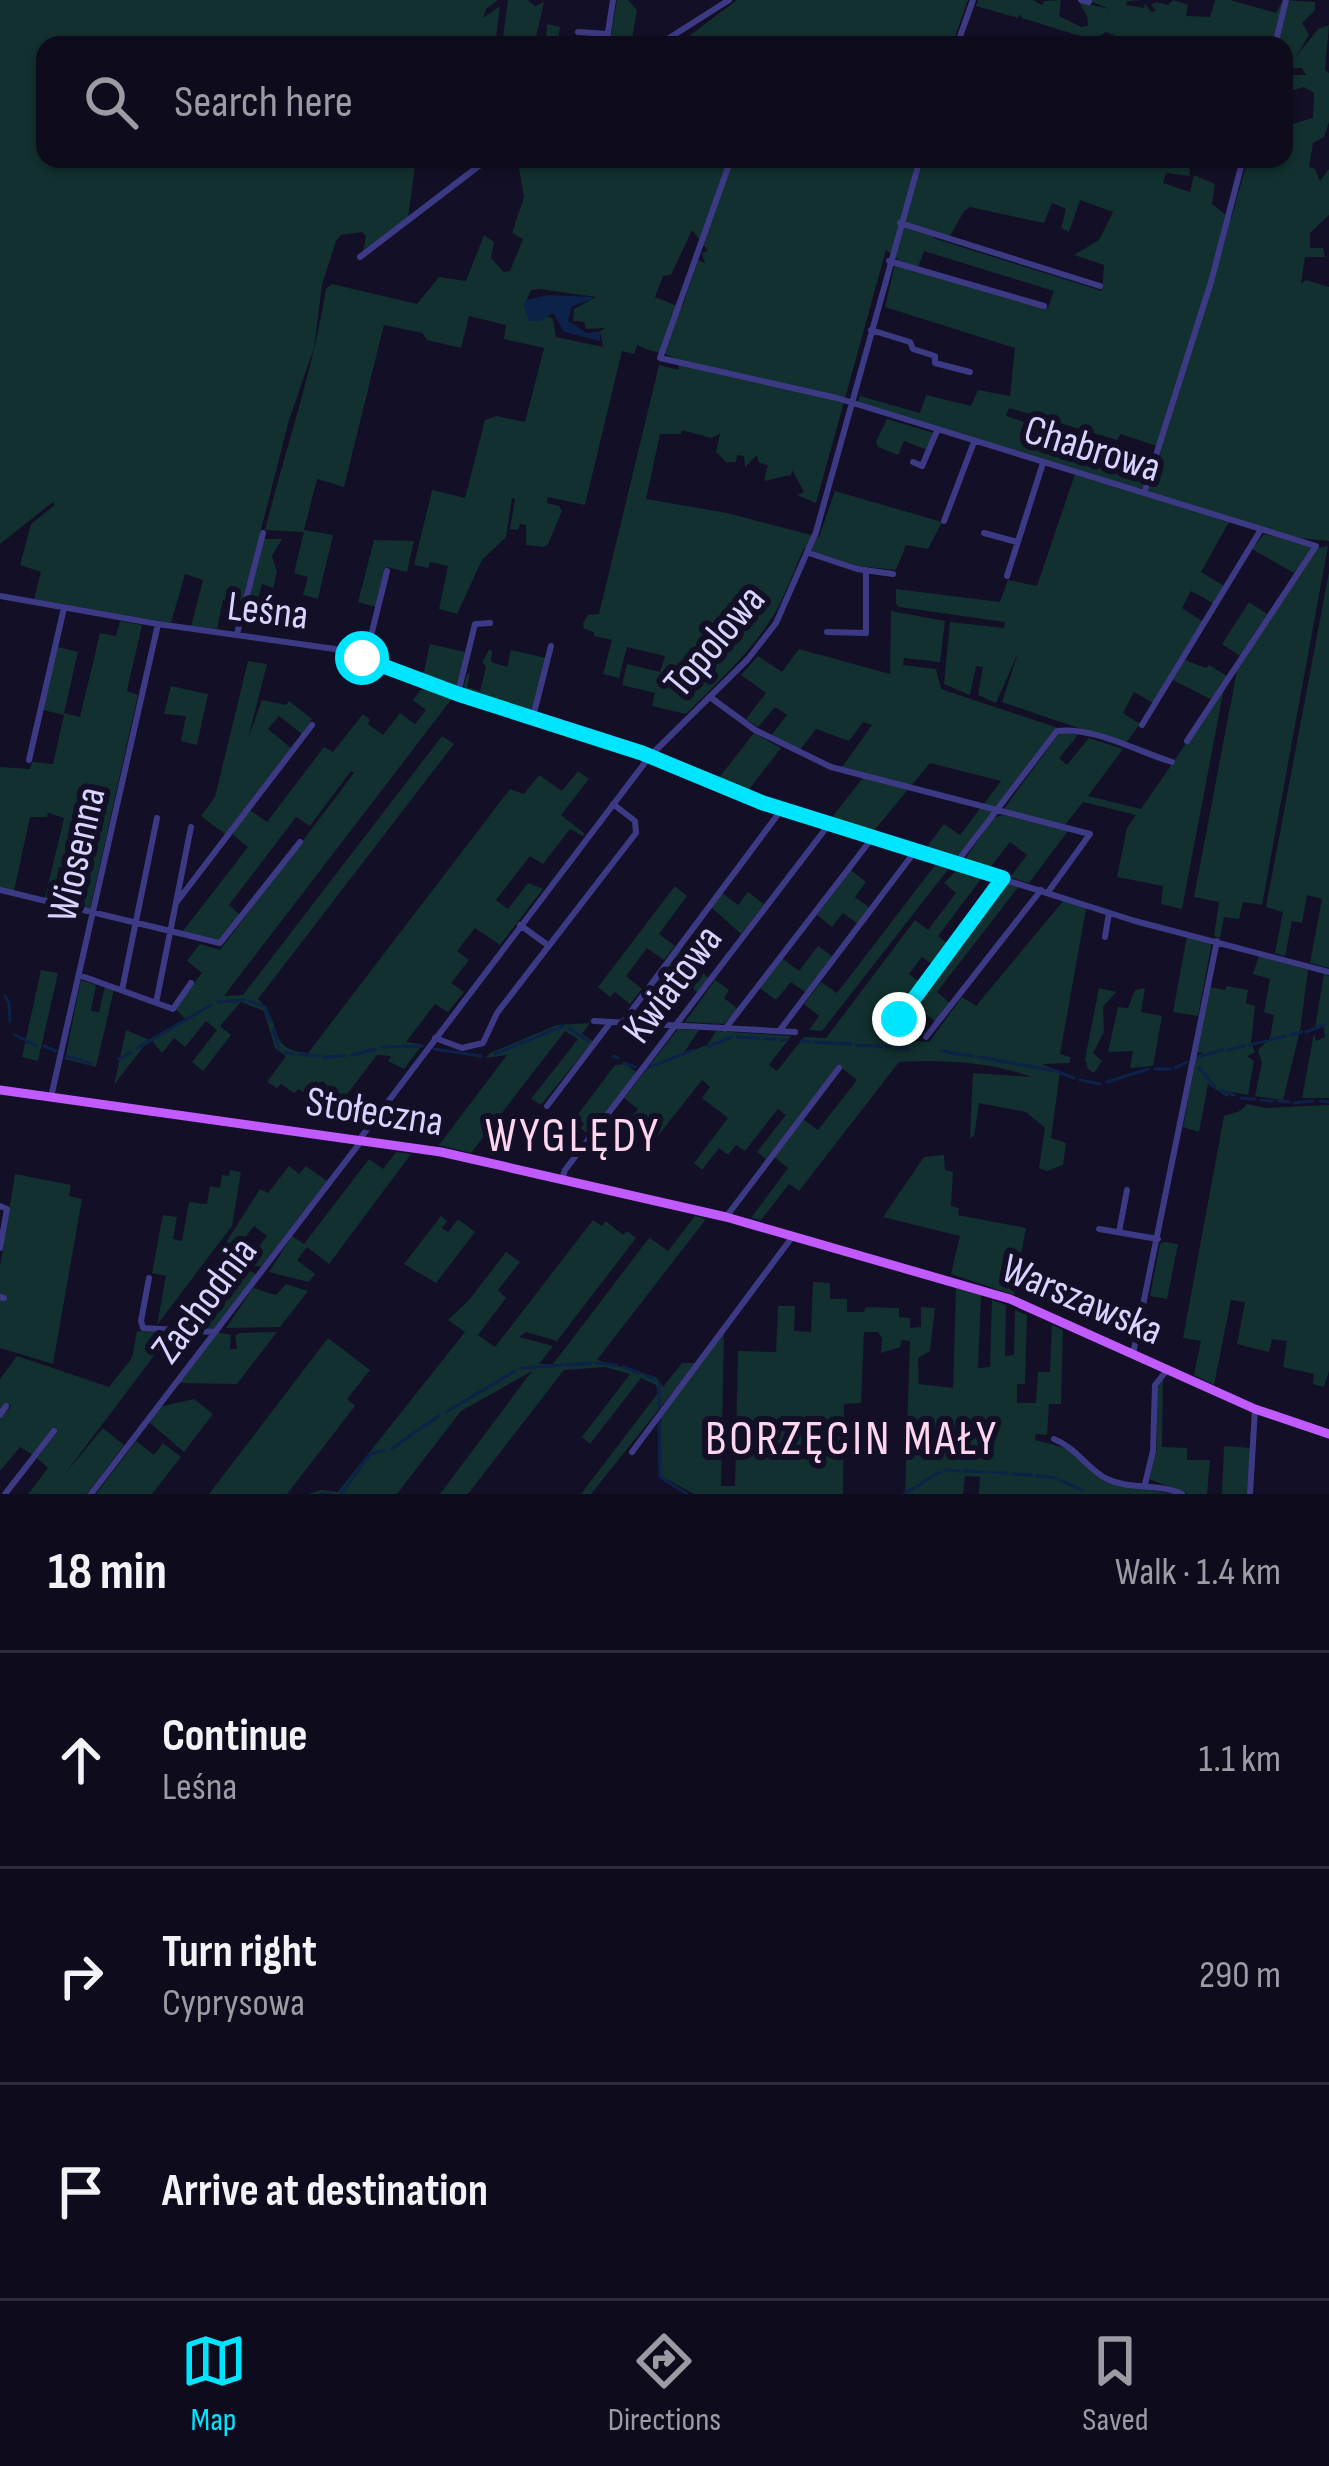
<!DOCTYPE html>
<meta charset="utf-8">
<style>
body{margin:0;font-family:"Sofia Sans Condensed",sans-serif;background:#171425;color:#f1f3f6}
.stop{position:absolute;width:36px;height:36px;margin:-27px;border:9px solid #00e5ff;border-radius:50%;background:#fff}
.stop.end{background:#00e5ff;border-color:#fff;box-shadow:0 3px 12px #0008}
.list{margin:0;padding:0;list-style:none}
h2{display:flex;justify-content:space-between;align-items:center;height:156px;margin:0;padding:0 48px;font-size:51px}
h2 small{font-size:39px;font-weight:400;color:#9b9ba3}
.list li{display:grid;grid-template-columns:78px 1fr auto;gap:36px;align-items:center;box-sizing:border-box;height:216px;padding:0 48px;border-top:3px solid #2e2b3b}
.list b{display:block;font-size:45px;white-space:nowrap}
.list p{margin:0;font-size:39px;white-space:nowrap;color:#9b9ba3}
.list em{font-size:39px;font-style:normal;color:#9b9ba3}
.icon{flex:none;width:66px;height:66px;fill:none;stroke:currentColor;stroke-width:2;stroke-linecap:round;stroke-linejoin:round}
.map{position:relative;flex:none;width:1329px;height:1494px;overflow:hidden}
.search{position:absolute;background:#0e0b1c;box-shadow:0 3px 9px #0004;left:36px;right:36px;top:36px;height:132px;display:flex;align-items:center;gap:30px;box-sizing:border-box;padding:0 42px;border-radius:24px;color:#9b9ba3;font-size:45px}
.sheet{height:804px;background:#0e0b1c}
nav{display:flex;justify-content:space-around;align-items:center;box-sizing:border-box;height:168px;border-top:3px solid #2e2b3b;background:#0e0b1c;font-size:33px;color:#9b9ba3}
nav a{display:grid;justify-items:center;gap:6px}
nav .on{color:#00e5ff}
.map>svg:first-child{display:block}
.green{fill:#12302f;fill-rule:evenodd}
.water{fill:#0c2248}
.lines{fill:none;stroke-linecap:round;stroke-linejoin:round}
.stream{stroke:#0c2248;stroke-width:3}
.minor{stroke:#3d3a85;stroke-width:6}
.major{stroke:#c25bff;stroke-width:9}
.route{stroke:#00e5ff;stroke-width:15}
.labels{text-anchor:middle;stroke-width:12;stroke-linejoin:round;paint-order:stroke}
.street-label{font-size:42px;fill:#d9d4ff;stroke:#130f26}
.quarter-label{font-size:48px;letter-spacing:3px;fill:#ffd6f0;stroke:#130f26}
</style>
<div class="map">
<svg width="1329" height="1494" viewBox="0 0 1329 1494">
<rect width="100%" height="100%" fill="#130f26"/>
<path class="green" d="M0 0H498L486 9 483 18 500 6 495 45H45V159H416L408 218 363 252 366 236 362 232 341 235 336 241 322 285 314 348 289 420 242 604 223 600 217 629 191 626 203 580 185 574 171 623 34 599 41 572 20 565 31 524 55 505 53 502 0 544Z
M508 0H528L535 6 544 2 536 37 541 43H546L547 24 560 27 557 45H502Z
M617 0H628L637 10 631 45H609Z
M737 0H968L952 45H677Z
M978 0H1033L1042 5 1044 1 1061 0 1059 16 1081 27 1088 26 1087 16 1079 2 1110 9 1087 0H1143L1127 1 1126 5 1144 8 1145 3 1151 12 1156 11 1151 5 1156 2 1168 5 1173 0 1188 5 1186 16 1210 17 1215 0H1230L1276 13 1283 0 1315 2V10L1302 23 1309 35 1295 58 1318 29 1329 25 1325 70 1329 73V122L1324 137 1313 143 1309 167 1315 169 1320 181 1329 169V215L1310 233V248H1323L1325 257H1305L1301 284 1306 280 1329 287V541L1289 537 1148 493 1144 483 1142 488 1135 489 858 402 860 396 920 413 926 395 971 406 978 390 1010 396 1015 348 885 307 895 264 1048 308 1054 291 924 251 918 267 900 261 886 250 816 503 797 495 804 492 792 470 791 475 764 481 768 465 759 463 757 455 745 467 744 456 737 455 736 462H726L716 452 720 434 711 438 682 430 681 434H660L646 499 727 513 819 537 835 491 942 522 928 549 906 545 896 570 857 566 804 548C795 568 787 591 776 611 753 651 718 681 686 714L652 706 655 693 622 685 627 664 660 672 665 656 627 647 619 678 603 674 612 640 594 636V632L584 629 583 623 588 615 599 614 659 365 679 370 677 359C664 352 650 352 637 345L634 354 622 351 585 505 548 497 547 503 559 506 562 511 548 544 544 547 526 545V525L520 524 518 530 510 529 515 499 512 498 506 537 482 560 457 614 439 609 448 566 430 562 428 568 414 565 432 490 465 498 485 420 496 416 525 422 544 348 504 339 506 325 469 316 461 348 427 340 422 333 384 325 344 487 317 479 304 530 333 535 318 599 303 595 308 577 294 573 304 532 265 530C285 450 313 371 326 289L332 284 417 304 439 277 466 281 484 235 494 242 491 258 504 272 510 271 523 239 512 233 524 197 519 168H529L532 159H647L663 164 665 159H1050L1048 166 1055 168 1060 159H1189L1190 176 1166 173 1163 183 1190 192 1194 175 1215 184 1212 204 1231 219 1248 159H1284V119L1292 124 1313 118 1314 93 1304 87 1284 93V75H1306L1302 68 1284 69V45H1140L1106 32 1093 40 1022 18 1020 14 1018 18 976 6ZM1080 200 1113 212 1099 240 1074 255 1104 265 1102 291 933 238 936 235 949 238 964 211 970 207 1044 223 1052 203 1066 209 1061 228 1069 232ZM692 230 708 251 702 253 705 263 698 260 682 308 655 297 663 276 671 275ZM540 289 596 297 574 309 573 321 584 322 586 329 605 328 600 331 603 347 556 337 553 319 524 306 531 290ZM1009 408 1117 440 1121 434 1160 447 1155 463 1006 416Z
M887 419 934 433 927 450 904 441 898 455 878 447 876 442Z
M1075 474 1229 522 1201 572 1224 586 1213 603 1191 591 1182 608 1202 621 1153 703 1134 692 1123 713 1140 724 1125 744 1002 702 1018 653 996 703 978 695 983 667 976 666 970 695 944 684 950 622 1004 628 1005 622 899 607 896 604V589L1000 602 1008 580 1037 586Z
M1264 534 1310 546 1312 549 1294 573 1252 549Z
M263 539H282L272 556 277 572 273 588 262 584 258 598 248 595Z
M374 540 414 541 407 572 386 567 376 607 358 602Z
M1328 546 1262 905 1243 902 1239 919 1224 917 1220 938 1214 936 1219 902 1194 897 1238 665 1318 548Z
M1329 572V968L1310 963 1322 899 1307 895 1302 923 1292 921 1285 956 1275 953 1283 912 1266 907Z
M1249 602 1267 614 1240 656 1222 644Z
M891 611 945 621 940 662 904 658 903 665 936 669 941 689 1058 728 956 860 926 848 944 824 960 835 1001 781 930 763 872 833 830 820 865 775 842 767 872 725 863 722 849 741 816 729 799 751 770 737 787 715 775 707 758 727 746 719 766 693 741 675 758 656 782 672 799 649 890 674Z
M120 621 142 625 127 691 138 695 90 909H80L90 867 82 865 72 906 67 905 77 857 67 856 65 867H59L52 901 45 898 64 818 48 813 47 817H30L14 891 0 888V767L30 769 32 762 53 764 64 715 43 710 58 647 78 652 64 713 80 717 100 633 116 636Z
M430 644 465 652 457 688 423 676Z
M489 650 492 651 491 662 507 667 511 650 546 658 533 712 463 689 467 674H470L467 687 480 691 486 666 482 662Z
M1185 660 1206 668 1209 665 1227 676 1212 700 1173 680Z
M248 661 267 664 248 739 262 700 286 705 289 701 312 719 302 734 279 716 268 729 291 748 225 834 201 816 215 797Z
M171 686 208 694 197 745 181 741 186 716 164 714Z
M424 686 454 696 224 996 243 995 442 736 454 744 258 999C287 1027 264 1049 308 1053L510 789 524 794 539 775 562 791 578 771 589 779 561 815 585 834 583 836 570 829 543 864 530 856 496 900 508 909 528 883 543 889 500 945 475 928 457 951 469 960 451 983 464 992 448 1012 435 1004 406 1042 423 1044 404 1069 388 1061 391 1056 377 1055 345 1097 334 1089 326 1099 320 1095 327 1085 322 1081 309 1097 299 1089 294 1093 281 1084 277 1088 267 1082 286 1056 275 1048 264 1011 241 1002 220 1026 231 1035 203 1071 192 1062 217 1030 206 1021 185 1047 174 1038 162 1053 152 1041 143 1047 114 1085 126 1030 152 1041 186 1020 175 1008 202 973 187 961 200 944 220 950 354 773 351 771 310 826 296 817 229 905 241 916 222 940 183 931 248 847 232 834 250 810 267 822 324 747 333 752 363 714 370 720 368 724 383 735 400 713 415 724 426 710 413 700Z
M1224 688 1182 909 1161 904 1163 886 1117 877 1127 828 1136 815 1083 802 1065 825 1003 810 1060 732 1078 735 1059 758 1067 765 1089 738 1123 749 1088 796 1141 809Z
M754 733 781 748 747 792 718 779Z
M1003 815 1068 831 1029 883 1010 877 1027 855 1010 842 988 870 963 862 993 818Z
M939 860 950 867 822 1031 809 1030 819 1016 804 1004 821 982 837 993Z
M960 867 984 875 938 936 952 947 936 967 922 957 909 974 923 985 909 1003 895 992 882 1010 900 1023 1007 882 1019 886 937 992 950 1003 935 1021 922 1011 901 1040 929 1042 962 997 976 1006 1064 900 1086 909 1060 1054 1070 1057V1063L1042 1064 1060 1072 1051 1138 1066 1143 1063 1165 1047 1171 1039 1168 1045 1128 1026 1112 979 1103 974 1136 970 1138 973 1073 1032 1077C990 1062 944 1059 899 1062L799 1191 789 1184 761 1220 751 1218 788 1168 774 1157 803 1119 818 1130 857 1080 839 1066 766 1159 757 1152 786 1115 778 1109 745 1151 736 1145 728 1155 719 1148 702 1170 694 1163 728 1118 702 1098 710 1087 702 1080 650 1146 624 1127 614 1140 600 1129 612 1114 626 1124 638 1109 624 1098 678 1029 699 1030 683 1054 707 1045 716 1031 791 1036 769 1065 777 1071 804 1037 826 1038 915 920 928 930 956 893 944 883Z
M851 870 866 882 855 897 870 908 858 924 843 913 832 927 817 915Z
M675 886 687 896 659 934 675 946 664 960 647 948 626 976 642 989 630 1004 615 992 610 997 598 987Z
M748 892 764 904 741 934 711 907 722 893 738 905Z
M1187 936 1210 943 1211 947 1198 1016 1173 1012Z
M818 946 833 957 805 992 791 982 776 1000 760 988 783 959 799 971Z
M679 949 708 978 697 992 680 980 662 1005 645 992Z
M1259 956 1308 970 1300 1031 1283 1100 1255 1096 1262 1063 1258 1050 1270 1038 1274 1015 1264 1012 1270 979 1253 974Z
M41 970 58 973 38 1061 22 1057Z
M1324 974 1329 976V1098H1302L1314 1033 1316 1041 1325 1037 1324 1028 1319 1025 1315 1028Z
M81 980 96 985 91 1011 99 1012 105 986 114 989 96 1067 65 1059Z
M715 980 729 990 724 998 738 1009 724 1024 685 1022Z
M1227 986 1248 990 1246 1003 1255 1006 1251 1043 1255 1052 1247 1056 1254 1061 1248 1095 1232 1092 1227 1097 1208 1084 1199 1132 1183 1127 1196 1056 1203 1053 1197 1052 1210 987 1225 990Z
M1099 988 1116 992 1103 1007 1104 1032 1093 1053 1102 1061 1094 1073 1088 1069 1085 1059Z
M1145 988 1141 1012 1162 1016 1153 1066 1130 1068 1133 1051 1108 1052 1118 1007 1128 1008 1135 990Z
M590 1023 582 1034 593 1041 541 1105 531 1099 578 1039 565 1031 471 1153 439 1145 507 1055 486 1058 490 1053 557 1025Z
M625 1064 638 1073 590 1135 580 1128 584 1124 576 1117 615 1065Z
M1247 1104 1266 1108 1329 1105V1371L1324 1387 1313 1384 1314 1374 1283 1367 1287 1341 1272 1339 1269 1352 1237 1344 1245 1302 1231 1300 1214 1385 1194 1375 1201 1341 1183 1338 1224 1116 1240 1111Z
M396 1152 411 1154 329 1264 307 1247 297 1260 315 1274 309 1282 269 1272 292 1236 304 1244 369 1159 383 1169Z
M944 1155 945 1170 953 1172 951 1206 959 1208 958 1215 1026 1228 1014 1295 951 1274 960 1236 883 1217 924 1157Z
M289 1166 299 1174 306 1166 327 1181 261 1267 246 1264 267 1236 254 1226 229 1258 218 1255 260 1189 268 1193Z
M230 1170 241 1172 232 1226 157 1325 166 1276 152 1273 163 1215 177 1217 173 1239 182 1241 189 1202 207 1204 210 1186 220 1188 222 1175 229 1176Z
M15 1174 71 1185 69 1196 82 1199 53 1364 0 1348V1299L4 1295 0 1294V1267Z
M441 1216 447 1221 442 1228 448 1232 458 1219 475 1232 436 1283 404 1264Z
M695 1216 706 1219 597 1360 656 1377 663 1387 682 1363H696L591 1494H581L658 1393 656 1385 641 1378 590 1444 582 1437 630 1374 605 1367 564 1370 468 1494H440L532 1371 461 1411 397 1494H309L321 1490 338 1492 465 1332 448 1320 469 1300 506 1252 520 1262 498 1290 506 1298 478 1335 495 1347 593 1220 602 1226 606 1221 623 1235 627 1231 636 1238 557 1341 526 1332 519 1337 553 1346 539 1364H553L646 1242 650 1238 668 1251Z
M1164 1242 1178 1244 1167 1299 1150 1296 1160 1244Z
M225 1266 243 1267 256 1274 215 1329 184 1328 181 1320Z
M813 1282 830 1283V1299H847V1312H864L866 1307 899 1308V1317L910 1318V1328L921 1327V1307L935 1308 930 1351 918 1358 919 1384 953 1388 956 1288 981 1295 978 1368 990 1367 992 1300 1006 1305 1005 1356 1014 1355 1015 1310 1027 1315 1025 1384H1017V1403H1036L1038 1372H1050L1052 1325 1063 1330 1061 1404H1049L1047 1435 1036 1434 1035 1440 1066 1448 1105 1482 1172 1494H979L980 1477 965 1476 963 1494H905L910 1341 902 1340 900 1347 881 1353 882 1338 878 1332H864L861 1403 844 1404 843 1494H694L661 1476V1414L724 1332 721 1486H735L738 1351 776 1352 778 1306H795L794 1331 811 1332Z
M286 1284 308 1291 280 1327 226 1328 253 1288 276 1295Z
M137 1331 172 1332 64 1475 103 1428 124 1445 87 1494H28L48 1468 37 1458 57 1432 54 1429 33 1455 20 1447 0 1471V1419L11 1406 5 1402 0 1411V1379L17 1356 109 1387 132 1358Z
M216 1332 231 1335 230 1349H237L235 1336 239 1333 277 1332 237 1384 177 1383Z
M328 1338 370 1370 347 1399 355 1406 287 1494H209Z
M1163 1376 1162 1447 1187 1448V1460H1210L1207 1494H1188L1149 1479 1157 1448V1389Z
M194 1399 213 1414 184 1452 150 1423 159 1407Z
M136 1441 154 1455 163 1443 181 1457 152 1494H96Z
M1224 1446 1251 1448 1248 1494H1222Z"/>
<path class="water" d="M547 295 591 297 593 299 572 306 568 321 587 333 600 331V341L564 332 553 313 540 321H529L524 306 527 300Z"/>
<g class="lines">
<path class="stream" d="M5 996 9 1003 10 1021
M249 1001 265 1007 271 1021
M218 1002 244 1000
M273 1028 279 1048
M569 1028 588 1041
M1306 1032 1324 1025
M15 1035 37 1046
M1290 1035 1302 1032
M737 1037 759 1038
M764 1039H775
M781 1040H787
M1270 1040 1285 1036
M801 1041 809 1042
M814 1042 851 1044
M856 1045 890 1047
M1249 1045 1266 1041
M44 1046 56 1051
M709 1046 732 1037
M382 1047 422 1046
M137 1048 211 1005
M896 1048 908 1049
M434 1049 481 1056
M1227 1050 1245 1046
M942 1051 973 1056
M285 1052 294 1054
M300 1054 318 1056
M495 1054 563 1026
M352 1055 375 1049
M66 1056 92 1064
M613 1056 618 1058
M323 1057 345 1056
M978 1057 1056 1071 1074 1078
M1198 1057 1223 1050
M119 1059 131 1052
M624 1063 635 1067
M1175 1068 1187 1062
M1199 1068 1215 1087
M645 1069 693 1050
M1155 1069H1170
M1080 1080 1100 1084
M1107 1082 1148 1069
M1220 1090 1234 1095
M1241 1098 1255 1099
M1261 1100 1273 1101
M1279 1101 1289 1102
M1320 1101 1329 1102
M1294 1103 1313 1101
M596 1363 617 1365
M567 1365 591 1363
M623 1367 640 1373
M520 1368 563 1365
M645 1375 654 1379
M659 1382V1407
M446 1412 515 1371
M659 1421 660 1477 687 1494
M391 1449 439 1416
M945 1470 960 1471
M965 1471 984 1472
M989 1472 1007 1473
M1012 1474 1032 1475
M1037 1476 1056 1478
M1060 1480 1082 1490
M917 1486 940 1472
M321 1494H330
M341 1494 370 1454 384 1450
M904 1494 913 1488"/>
<path class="minor" d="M1081 0 1089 2
M578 32 608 34
M606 45 613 0
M658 45 729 0
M957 45 973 0
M1275 45 1286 0
M731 159 660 358 837 398 1316 546 1187 741
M900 223 1100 286
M360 257 488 159
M889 261 1044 306
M871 330 910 342 913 349 935 356V363L970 372
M913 462 922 466 937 431
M1144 493 1211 282 1243 159
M944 521 974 442
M984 533 1017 542
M809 553 857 569 893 574
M1007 576 1043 463
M0 596 158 624 335 649 458 694 642 753 763 803 1135 921 1329 972
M827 632 866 633V570
M237 634 263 533
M365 660 387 571
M458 693 475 624 490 623
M710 697 755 730 831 767 1090 834 1048 892
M533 717 551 646
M1142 725 1260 531
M29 760 64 608
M957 862 1057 731C1092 726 1139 752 1172 762
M0 890 220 943 300 842
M176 903 312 725
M520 925 549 946
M1105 937 1109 913
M79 975 173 1009 191 983
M122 990 157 818
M156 1003 191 827
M899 1019 1003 878
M594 1021 795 1032
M623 1022 782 809
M725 1029 873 837
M780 1030 916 850
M926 1037 1041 890
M435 1038 462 1048 483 1043 497 1013 636 833 635 821 613 804
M51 1097 158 624
M547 1106 610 1023
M359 1140 650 756 748 659 776 623 816 532 920 159
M562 1179 565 1170 830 823
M0 1206 7 1209 0 1248
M726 1217 839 1068
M1099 1229 1158 1239
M1119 1232 1127 1190
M149 1278 141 1321 143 1328 215 1332
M0 1297 4 1298
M1133 1354 1217 941
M0 1415 6 1406
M1054 1439C1077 1448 1087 1469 1107 1479 1130 1490 1158 1483 1182 1494
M632 1452 793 1236
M1145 1484 1153 1451 1155 1385 1167 1370
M5 1494 54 1431
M91 1494 362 1140
M1250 1494 1255 1409"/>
<path class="major" d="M0 1090 441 1152 726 1217 1010 1299 1255 1409 1329 1434"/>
</g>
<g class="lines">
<path class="route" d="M362 658 458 694 642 753 763 803 1003 878 899 1019"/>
</g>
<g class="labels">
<g class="street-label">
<text transform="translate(1093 447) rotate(17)" y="15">Chabrowa</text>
<text transform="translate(268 609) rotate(7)" y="15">Leśna</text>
<text transform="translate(713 640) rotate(-50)" y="15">Topolowa</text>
<text transform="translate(75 854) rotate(-77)" y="15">Wiosenna</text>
<text transform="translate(671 983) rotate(-53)" y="15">Kwiatowa</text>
<text transform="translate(375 1110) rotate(9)" y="15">Stołeczna</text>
<text transform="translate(1083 1298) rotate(23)" y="15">Warszawska</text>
<text transform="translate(203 1299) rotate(-53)" y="15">Zachodnia</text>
</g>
<g class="quarter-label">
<text x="573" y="1151">WYGLĘDY</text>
<text x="852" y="1454">BORZĘCIN MAŁY</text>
</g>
</g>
</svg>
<div class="stop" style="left:362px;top:658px"></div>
<div class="stop end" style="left:899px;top:1019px"></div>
<div class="search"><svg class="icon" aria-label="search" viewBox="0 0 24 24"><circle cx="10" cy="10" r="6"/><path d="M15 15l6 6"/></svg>Search here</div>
</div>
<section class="sheet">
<h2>18 min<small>Walk · 1.4 km</small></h2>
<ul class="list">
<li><svg class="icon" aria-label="ahead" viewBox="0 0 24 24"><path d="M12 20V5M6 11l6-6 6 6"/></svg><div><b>Continue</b><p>Leśna</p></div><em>1.1 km</em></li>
<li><svg class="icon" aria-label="right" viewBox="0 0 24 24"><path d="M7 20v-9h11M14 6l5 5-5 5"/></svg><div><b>Turn right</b><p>Cyprysowa</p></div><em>290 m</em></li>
<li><svg class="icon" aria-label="arrive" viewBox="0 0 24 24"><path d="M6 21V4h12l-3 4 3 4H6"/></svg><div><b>Arrive at destination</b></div></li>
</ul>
</section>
<nav>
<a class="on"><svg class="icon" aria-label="map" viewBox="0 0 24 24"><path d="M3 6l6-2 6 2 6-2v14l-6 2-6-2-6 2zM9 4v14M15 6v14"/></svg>Map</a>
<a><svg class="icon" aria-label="directions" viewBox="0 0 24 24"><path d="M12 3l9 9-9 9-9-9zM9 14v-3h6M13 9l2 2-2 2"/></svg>Directions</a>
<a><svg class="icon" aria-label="saved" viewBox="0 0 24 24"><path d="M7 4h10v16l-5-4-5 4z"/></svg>Saved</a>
</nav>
